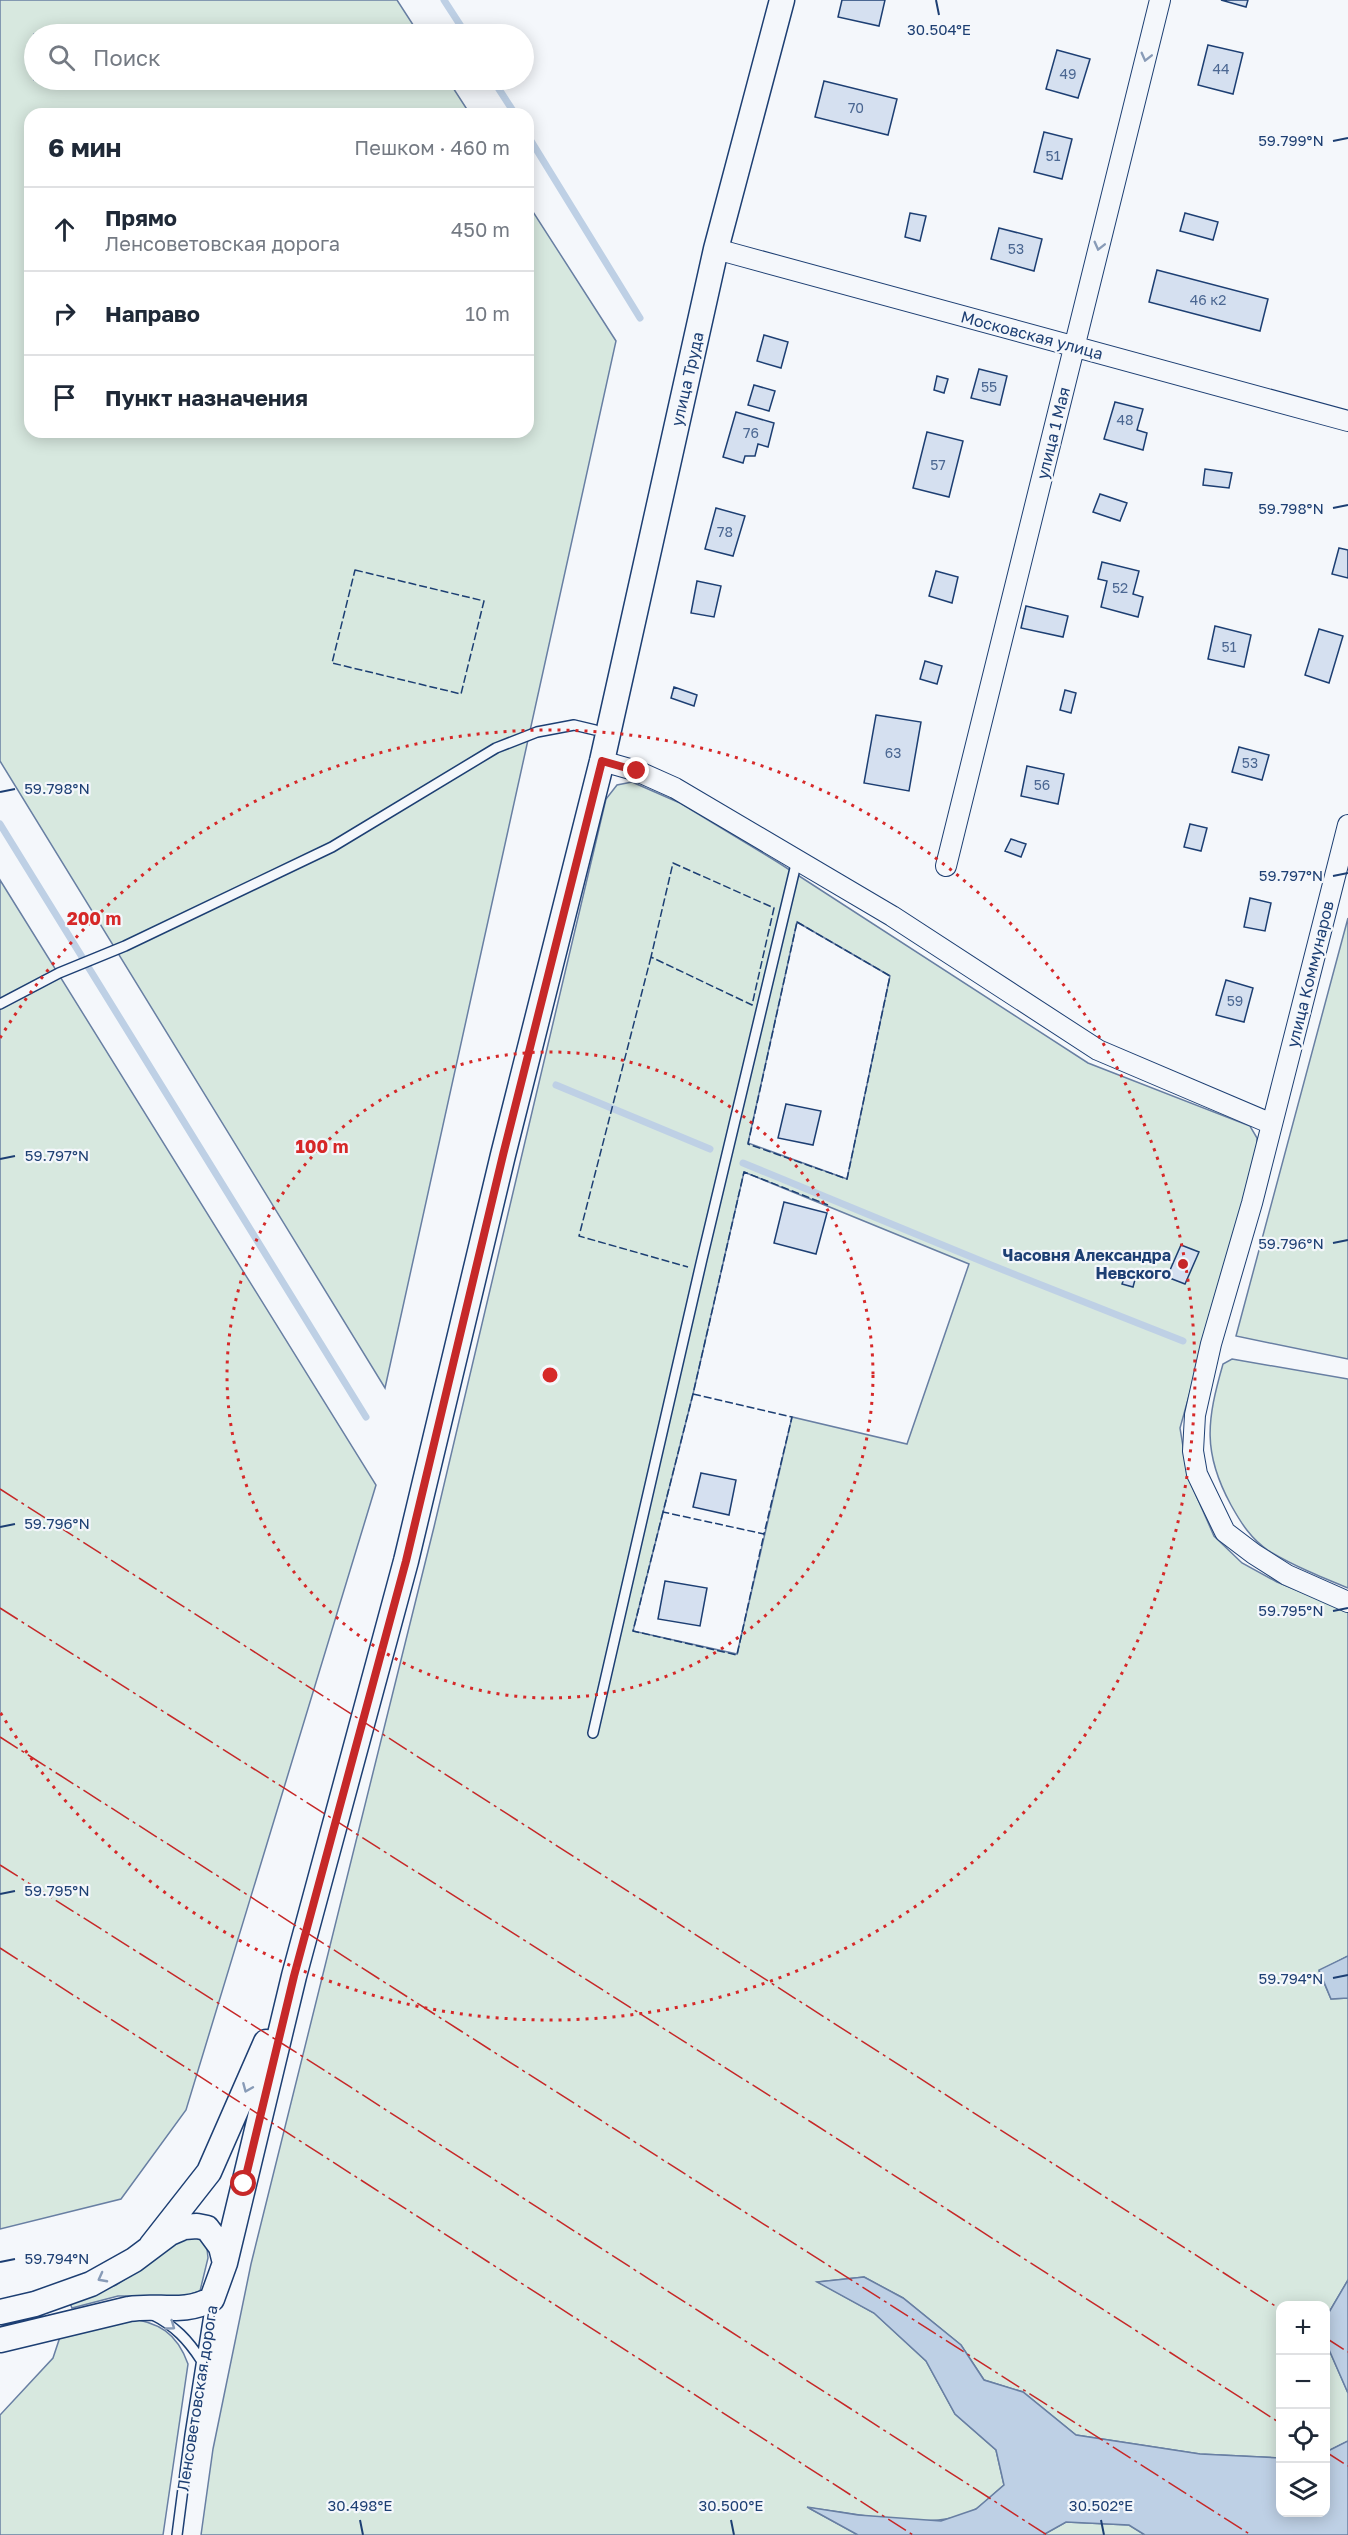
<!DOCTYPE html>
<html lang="ru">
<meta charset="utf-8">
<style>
body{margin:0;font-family:"Golos Text",sans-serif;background:#f6f6f7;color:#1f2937}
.controls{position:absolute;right:18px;bottom:18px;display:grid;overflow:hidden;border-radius:12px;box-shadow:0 3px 15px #0003}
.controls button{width:54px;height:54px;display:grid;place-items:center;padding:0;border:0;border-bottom:2px solid #e0e1e3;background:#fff;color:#1f2937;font:30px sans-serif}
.stop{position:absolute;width:18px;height:18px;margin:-14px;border:4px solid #c62828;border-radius:50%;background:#fff}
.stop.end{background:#c62828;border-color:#fff;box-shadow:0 2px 6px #0008}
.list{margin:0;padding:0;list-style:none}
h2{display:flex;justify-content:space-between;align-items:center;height:78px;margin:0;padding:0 24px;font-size:26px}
h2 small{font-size:20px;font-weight:400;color:#747a83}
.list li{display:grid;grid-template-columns:39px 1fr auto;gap:18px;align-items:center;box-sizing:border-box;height:84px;padding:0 24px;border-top:2px solid #e0e1e3}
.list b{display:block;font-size:22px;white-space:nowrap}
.list p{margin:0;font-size:20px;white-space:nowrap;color:#747a83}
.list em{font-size:20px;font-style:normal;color:#747a83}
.icon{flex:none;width:33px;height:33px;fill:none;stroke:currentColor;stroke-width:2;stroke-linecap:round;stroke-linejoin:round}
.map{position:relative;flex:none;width:1348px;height:2535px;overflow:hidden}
.search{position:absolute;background:#fff;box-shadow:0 3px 15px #0003;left:24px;top:24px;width:510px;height:66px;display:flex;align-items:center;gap:15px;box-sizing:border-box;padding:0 21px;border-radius:33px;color:#747a83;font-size:22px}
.panel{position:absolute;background:#fff;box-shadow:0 3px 15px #0003;left:24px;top:108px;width:510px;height:330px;border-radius:18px}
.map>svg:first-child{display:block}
.green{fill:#d7e8df;stroke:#687fa3;stroke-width:1.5;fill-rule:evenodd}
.water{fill:#bed0e5;stroke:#687fa3;stroke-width:1.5}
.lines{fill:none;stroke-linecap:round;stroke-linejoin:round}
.stream{stroke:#bed0e5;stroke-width:7}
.building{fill:#d5e0f0;stroke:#1d3f73;stroke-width:1.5}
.service-casing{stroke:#1d3f73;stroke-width:12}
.minor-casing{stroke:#1d3f73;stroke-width:22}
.tertiary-casing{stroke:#1d3f73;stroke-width:27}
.service{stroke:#f4f7fb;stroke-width:9}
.minor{stroke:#f4f7fb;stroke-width:20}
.tertiary{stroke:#f4f7fb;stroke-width:24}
.fence{stroke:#1d3f73;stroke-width:1.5;stroke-dasharray:8 3;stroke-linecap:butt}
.power{stroke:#c62828;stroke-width:1.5;stroke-dasharray:21 4.5 3 4.5;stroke-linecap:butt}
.oneway{stroke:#889bb7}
.route{stroke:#c62828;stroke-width:8}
.ticks{fill:none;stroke:#1d3f73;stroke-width:2}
.ring{fill:none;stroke:#d62828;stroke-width:3;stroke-dasharray:3 6}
.poi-dot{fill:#c62828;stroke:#f4f7fb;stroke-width:2}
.labels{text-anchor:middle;stroke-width:4.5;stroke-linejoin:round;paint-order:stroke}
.number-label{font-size:14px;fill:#4b6792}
.street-label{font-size:16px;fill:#1d3f73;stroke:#f4f7fb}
.poi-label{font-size:16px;font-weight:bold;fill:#1d3f73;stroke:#f4f7fb;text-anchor:end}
.ticks-label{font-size:15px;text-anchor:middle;fill:#1d3f73;stroke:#f4f7fb;stroke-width:4.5;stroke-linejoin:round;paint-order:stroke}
.centre{fill:#d62828;stroke:#f4f7fb;stroke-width:3}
.ring-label{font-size:18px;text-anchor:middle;font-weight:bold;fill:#d62828;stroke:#f4f7fb;stroke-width:4.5;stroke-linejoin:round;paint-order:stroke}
</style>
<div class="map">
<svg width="1348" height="2535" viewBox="0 0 1348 2535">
<rect width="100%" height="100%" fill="#f4f7fb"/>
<path class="green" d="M0 0H397L419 34H34V80H448L470 114H30V432H528V204L616 341 385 1388 0 761Z
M632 782 680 803 779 863 1088 1063 1250 1126 1257 1138V1152L1180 1428 1188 1477 1214 1536 1242 1563 1277 1582 1348 1611V1956L1319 1971 1331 1999 1348 1998V2280L1328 2314 1327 2345 1348 2393V2441L1326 2452V2306H1280V2458L1200 2454 1076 2435 1023 2392 984 2380 961 2345 903 2298 864 2277 818 2282 874 2313 926 2361 955 2414 996 2450 1004 2485C995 2492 986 2502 976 2509 936 2534 855 2512 809 2508L858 2535H201L213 2449 251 2264 434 1527 606 799 617 785ZM797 922 890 976 847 1179 748 1143ZM744 1172 969 1264 907 1444 792 1417 737 1654 633 1631 693 1394Z
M0 880 376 1485 186 2110 121 2199 0 2229Z
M1348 918V1359L1236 1336Z
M1232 1359 1348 1379V1588C1321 1577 1294 1566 1269 1551 1251 1539 1241 1523 1231 1505 1202 1452 1207 1420 1223 1364Z
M189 2231 206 2239 208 2258 200 2291 185 2296H118L72 2308 70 2303 116 2285 156 2258Z
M127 2318C159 2322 177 2333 188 2364L163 2535H0V2415L53 2358 61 2334Z
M1066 2522 1129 2525 1145 2535H1043Z"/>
<path class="water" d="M1348 1956V1998L1331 1999 1319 1970Z
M864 2277 903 2298 961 2345 984 2380 1023 2392 1076 2435 1200 2454 1280 2458V2512H1326V2452L1348 2441V2535H1145L1129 2525 1066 2522 1043 2535H858L807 2507 858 2515 941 2521 976 2509 1004 2485 996 2450 955 2414 926 2361 874 2313 817 2282Z
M1348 2280V2393L1327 2345 1328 2314Z"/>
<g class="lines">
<path class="stream" d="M444 0 466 34
M493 80 515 114
M528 136 640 318
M0 824 366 1417
M556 1085 710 1149
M743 1163 991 1265 1183 1341"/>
</g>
<path class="building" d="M842 0H885L879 26 838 17Z
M1221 0H1248L1246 7Z
M1208 45 1243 53 1233 94 1198 85Z
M1057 50 1090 59 1078 98 1046 89Z
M824 81 897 99 888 135 815 117Z
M1044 132 1072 139 1062 179 1034 172Z
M910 213 926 216 920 241 905 237Z
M1185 213 1218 222 1213 240 1180 231Z
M999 228 1042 239 1034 271 991 259Z
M1157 270 1268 299 1260 331 1149 302Z
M764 335 788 342 781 368 757 361Z
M979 369 1007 376 1000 405 971 398Z
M937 376 948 379 944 393 934 390Z
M754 385 775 391 769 411 748 405Z
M1115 402 1143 409 1137 430 1147 433 1143 450 1104 439Z
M736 412 774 423 768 447 758 444 755 456H745L743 463 723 457Z
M927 432 963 441 949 497 913 488Z
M1205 469 1232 473 1229 488 1203 485Z
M1100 494 1127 503 1120 521 1093 512Z
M716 508 745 516 733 556 705 549Z
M1339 548 1348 550V578L1332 574Z
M1102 562 1139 571 1133 594 1143 597 1138 617 1101 607 1107 581 1098 579Z
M936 571 958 577 952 603 929 596Z
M697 581 721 586 714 617 691 613Z
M1026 606 1068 616 1063 637 1021 628Z
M1215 626 1251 635 1244 667 1208 659Z
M1319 629 1343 636 1329 683 1305 675Z
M925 661 942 666 937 684 920 679Z
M674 687 697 695 694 706 671 698Z
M1065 690 1076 693 1071 713 1060 710Z
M876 715 921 722 909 791 864 783Z
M1239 747 1269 755 1262 780 1232 772Z
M1027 766 1064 774 1058 804 1021 796Z
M1190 824 1207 828 1201 851 1184 847Z
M1011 839 1026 844 1021 857 1005 851Z
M1250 898 1271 903 1265 931 1244 927Z
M1226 980 1253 988 1244 1022 1216 1015Z
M786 1104 821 1111 813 1145 778 1138Z
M784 1202 827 1213 816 1254 774 1243Z
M1181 1245 1199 1252 1185 1284 1167 1277Z
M1126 1273 1136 1276 1133 1287 1122 1284Z
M701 1473 736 1480 729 1515 693 1507Z
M665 1581 707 1588 700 1626 658 1619Z"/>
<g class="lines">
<g class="service-casing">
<path id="service" d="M0 1004 59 973 125 946 332 847 496 748 537 732 574 725 595 730
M593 1733 702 1259 797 860
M153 2315C175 2326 188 2340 201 2360
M177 2535 190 2435 211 2302"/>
</g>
<g class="minor-casing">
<path id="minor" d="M716 249 1348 421
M602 761 637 771 675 788 892 916 1098 1050 1272 1124
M1348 825 1252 1203 1211 1344 1195 1415 1193 1451 1197 1474 1225 1532 1254 1554 1287 1575 1348 1602
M946 866 1160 0"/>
</g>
<g class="tertiary-casing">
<path id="tertiary" d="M151 2246 209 2172 266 2042
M0 2312 35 2304 91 2284 134 2260 170 2233 184 2227 197 2226 207 2228 221 2247 225 2263
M0 2340 129 2309C159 2304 183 2315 212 2299L225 2263 294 1976 406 1561 503 1155 602 761 716 249 782 0"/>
</g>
<use href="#service" class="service"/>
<use href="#minor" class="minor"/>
<use href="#tertiary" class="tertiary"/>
<path class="fence" d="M355 570 484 601 461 694 332 663Z
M673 863 774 908 752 1005 651 957Z
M797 922 890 976 847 1179 748 1144Z
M651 957 579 1236 688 1267
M693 1394 792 1417 764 1534 663 1512 693 1394 744 1172 828 1205
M663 1512 633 1631 737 1655 764 1534"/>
<path class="power" d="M0 1489 1280 2309
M0 1608 811 2122 1280 2423
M0 1737 1251 2535
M0 1865 327 2072 1047 2535
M0 1948 913 2535
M1326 2338 1348 2352
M1326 2452 1348 2466"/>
</g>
<defs><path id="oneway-chevron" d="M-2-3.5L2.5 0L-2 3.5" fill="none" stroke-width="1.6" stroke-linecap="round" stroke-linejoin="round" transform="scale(1.5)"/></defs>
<g class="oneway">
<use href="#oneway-chevron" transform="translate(1146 57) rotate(104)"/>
<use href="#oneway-chevron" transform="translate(1099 246) rotate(104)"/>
<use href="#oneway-chevron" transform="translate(247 2088) rotate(113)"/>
<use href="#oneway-chevron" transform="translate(102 2278) rotate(152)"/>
<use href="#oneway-chevron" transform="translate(171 2326) rotate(36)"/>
</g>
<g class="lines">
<path class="route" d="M244 2184 294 1976 406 1561 503 1155 602 761 637 771"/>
</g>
<path class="ticks" d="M936 0 939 15M1333 141 1348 138M1333 508 1348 505M0 792 15 789M1333 876 1348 873M0 1159 15 1156M1333 1243 1348 1240M0 1527 15 1524M1333 1611 1348 1608M0 1894 15 1891M1333 1978 1348 1975M0 2262 15 2259M360 2520 363 2535M731 2520 734 2535M1101 2520 1104 2535"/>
<g class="ring">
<circle cx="550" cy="1375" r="323"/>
<path d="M0 1038A645 645 0 1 1 0 1712"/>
</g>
<circle class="poi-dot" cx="1183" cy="1264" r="6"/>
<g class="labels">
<g class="number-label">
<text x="1221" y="74">44</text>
<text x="1068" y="79">49</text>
<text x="856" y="113">70</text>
<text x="1053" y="161">51</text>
<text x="1016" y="254">53</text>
<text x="1208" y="305">46 к2</text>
<text x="989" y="392">55</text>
<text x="1125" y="425">48</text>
<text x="751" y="438">76</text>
<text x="938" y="470">57</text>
<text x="725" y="537">78</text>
<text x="1120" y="593">52</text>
<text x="1229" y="652">51</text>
<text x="893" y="758">63</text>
<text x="1250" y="768">53</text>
<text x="1042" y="790">56</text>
<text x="1235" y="1006">59</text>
</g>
<g class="street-label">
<text transform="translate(1032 335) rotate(15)" y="6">Московская улица</text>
<text transform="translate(687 379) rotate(-77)" y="6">улица Труда</text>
<text transform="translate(1053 433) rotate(-76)" y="6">улица 1 Мая</text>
<text transform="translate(1310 974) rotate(-76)" y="6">улица Коммунаров</text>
<text transform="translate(197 2398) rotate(-81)" y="6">Ленсоветовская дорога</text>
</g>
<g class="poi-label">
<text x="1171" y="1261">Часовня Александра<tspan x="1171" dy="18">Невского</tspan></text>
</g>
</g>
<g class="ticks-label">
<text x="939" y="35">30.504°E</text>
<text x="1291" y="146">59.799°N</text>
<text x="1291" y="514">59.798°N</text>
<text x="57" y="794">59.798°N</text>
<text x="1291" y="881">59.797°N</text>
<text x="57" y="1161">59.797°N</text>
<text x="1291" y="1249">59.796°N</text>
<text x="57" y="1529">59.796°N</text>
<text x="1291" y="1616">59.795°N</text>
<text x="57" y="1896">59.795°N</text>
<text x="1291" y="1984">59.794°N</text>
<text x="57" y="2264">59.794°N</text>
<text x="360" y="2511">30.498°E</text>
<text x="731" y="2511">30.500°E</text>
<text x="1101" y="2511">30.502°E</text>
</g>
<circle cx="550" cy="1375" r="9" class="centre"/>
<g class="ring-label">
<text x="94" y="925">200 m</text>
<text x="322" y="1153">100 m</text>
</g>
</svg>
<div class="controls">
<button>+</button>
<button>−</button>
<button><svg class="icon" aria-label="locate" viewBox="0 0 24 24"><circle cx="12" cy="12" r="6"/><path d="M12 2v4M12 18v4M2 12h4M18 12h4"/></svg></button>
<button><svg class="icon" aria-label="layers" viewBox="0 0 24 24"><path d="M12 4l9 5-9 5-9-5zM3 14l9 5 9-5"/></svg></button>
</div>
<div class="stop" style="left:244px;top:2184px"></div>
<div class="stop end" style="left:637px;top:771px"></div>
<div class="search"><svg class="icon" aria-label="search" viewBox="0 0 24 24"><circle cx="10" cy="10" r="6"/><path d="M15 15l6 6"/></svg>Поиск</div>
<section class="panel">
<h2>6 мин<small>Пешком · 460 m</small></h2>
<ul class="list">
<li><svg class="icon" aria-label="ahead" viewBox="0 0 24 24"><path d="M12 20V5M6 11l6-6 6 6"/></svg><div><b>Прямо</b><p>Ленсоветовская дорога</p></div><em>450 m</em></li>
<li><svg class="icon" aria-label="right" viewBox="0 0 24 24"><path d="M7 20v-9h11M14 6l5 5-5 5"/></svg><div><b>Направо</b></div><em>10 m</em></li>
<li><svg class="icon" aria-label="arrive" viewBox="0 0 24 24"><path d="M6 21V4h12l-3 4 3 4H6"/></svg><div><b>Пункт назначения</b></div></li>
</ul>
</section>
</div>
